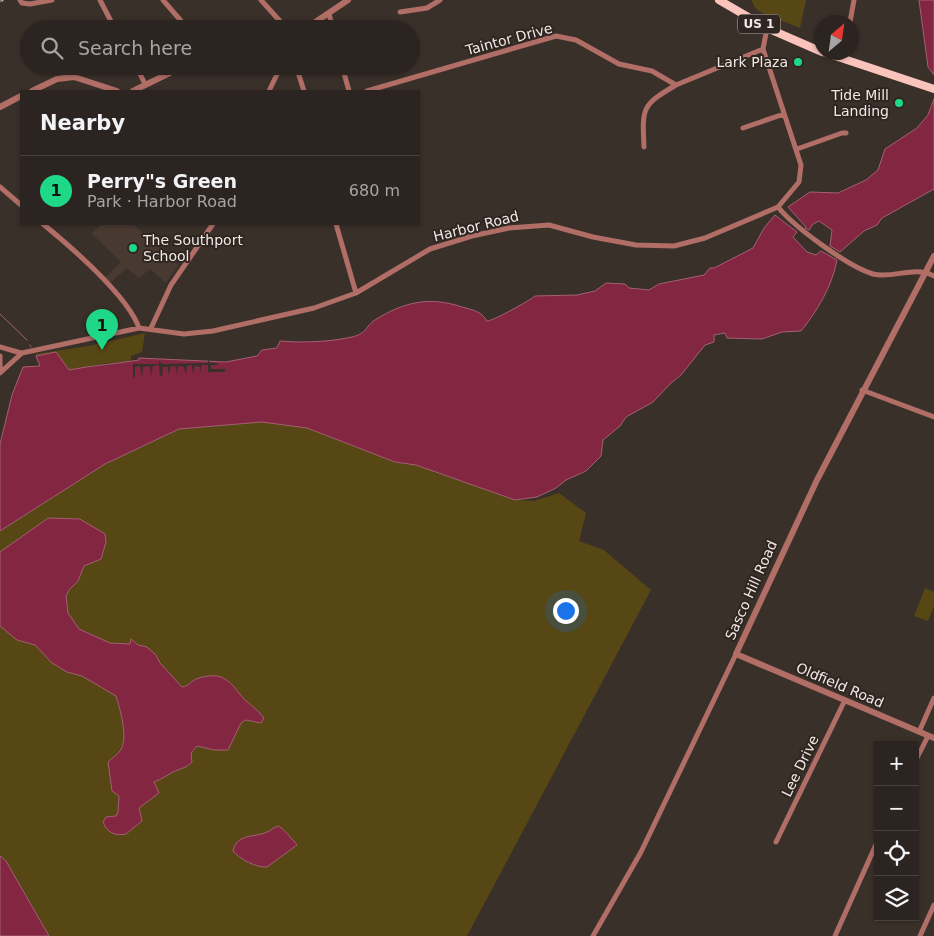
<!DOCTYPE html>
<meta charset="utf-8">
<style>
body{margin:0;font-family:"DejaVu Sans",sans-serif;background:#38302d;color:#f1f3f6}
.controls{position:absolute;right:15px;bottom:15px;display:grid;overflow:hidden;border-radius:0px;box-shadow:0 1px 4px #0004}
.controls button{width:45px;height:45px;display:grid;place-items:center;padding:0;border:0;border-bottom:1px solid #48413e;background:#2c2420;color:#f1f3f6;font:25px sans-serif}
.compass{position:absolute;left:814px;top:15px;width:45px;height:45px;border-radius:50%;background:#2c2420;box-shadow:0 1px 4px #0004;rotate:29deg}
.you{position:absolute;left:565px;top:610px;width:18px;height:18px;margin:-12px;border:4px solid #fff;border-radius:50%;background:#1a73e8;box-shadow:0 0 0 8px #1a73e833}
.badge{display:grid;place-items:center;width:32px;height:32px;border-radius:50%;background:#1ed888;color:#111;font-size:16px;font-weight:700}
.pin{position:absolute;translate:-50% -41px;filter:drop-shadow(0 1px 2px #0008)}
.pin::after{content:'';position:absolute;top:26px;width:18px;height:15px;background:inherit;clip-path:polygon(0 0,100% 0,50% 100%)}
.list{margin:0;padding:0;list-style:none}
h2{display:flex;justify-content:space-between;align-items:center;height:65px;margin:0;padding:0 20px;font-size:21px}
h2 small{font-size:16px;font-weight:400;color:#a6a4a5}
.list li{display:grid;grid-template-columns:32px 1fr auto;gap:15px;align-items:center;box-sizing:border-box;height:70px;padding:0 20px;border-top:1px solid #48413e}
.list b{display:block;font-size:19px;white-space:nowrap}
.list p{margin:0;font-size:16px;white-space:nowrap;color:#a6a4a5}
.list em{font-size:16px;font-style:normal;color:#a6a4a5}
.icon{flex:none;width:28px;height:28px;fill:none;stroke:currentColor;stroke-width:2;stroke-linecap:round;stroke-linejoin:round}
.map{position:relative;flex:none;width:934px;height:936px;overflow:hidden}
.search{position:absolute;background:#2c2420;box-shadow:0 1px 4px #0004;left:20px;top:20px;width:400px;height:55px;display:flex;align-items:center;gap:12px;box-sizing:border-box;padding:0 18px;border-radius:28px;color:#a6a4a5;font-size:19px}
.panel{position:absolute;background:#2c2420;box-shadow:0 1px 4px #0004;left:20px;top:90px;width:400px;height:135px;border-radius:0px}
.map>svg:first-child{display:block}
.built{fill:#493a31}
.green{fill:#564714}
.water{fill:#832642;stroke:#a36073}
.pier{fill:#3a302a}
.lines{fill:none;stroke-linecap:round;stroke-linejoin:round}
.stream{stroke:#a36073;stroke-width:1}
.minor{stroke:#b06e66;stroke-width:5}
.tertiary{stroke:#b06e66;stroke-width:6}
.primary{stroke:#fac4bc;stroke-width:8}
.rail-casing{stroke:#cec6c2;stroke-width:3}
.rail{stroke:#302621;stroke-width:1;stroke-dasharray:4;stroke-linecap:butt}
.poi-dot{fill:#1ed888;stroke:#302621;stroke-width:2}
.labels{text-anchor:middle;stroke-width:4;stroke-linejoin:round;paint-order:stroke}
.shield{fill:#302621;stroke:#b6aeaa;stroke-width:1}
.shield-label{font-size:12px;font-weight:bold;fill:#efe8e4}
.street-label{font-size:14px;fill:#efe8e4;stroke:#302621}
.poi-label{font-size:14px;fill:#efe8e4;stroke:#302621;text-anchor:end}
</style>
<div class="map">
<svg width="934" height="936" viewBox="0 0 934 936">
<rect width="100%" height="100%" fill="#3a302a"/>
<path class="built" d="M101 224H133L178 265 166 283 150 269 139 278 127 268 110 283 105 278 121 262 92 234Z"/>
<path class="green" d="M751 0H806L800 28 762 13 756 9Z
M145 333 142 352 131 356V362L107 363 69 370 56 352 36 356 35 354 89 346Z
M262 422 307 428 395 462 416 465 515 500 534 501 559 493 586 513 579 541 604 550 651 590 467 936H49L6 861 0 856V531L105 464 179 429Z
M925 588 934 592V606L928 621 914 616Z"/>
<path class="water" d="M919 0H934V75L928 67Z
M934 99V189L882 218 877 225 864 231 840 252 830 246 832 230 819 221 813 224 809 230 805 228 806 227 788 207 810 192 838 193 866 180 878 170 885 149 917 128 928 115Z
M775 215 797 232 793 237 807 252 816 255 821 251 837 260C832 286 818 310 801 331L782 332 762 339 727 338 725 333 714 335V342L705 345 681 375 671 383 653 402 626 417 620 426 603 440 601 456 586 471 566 480 556 488 537 497 515 500 416 465 395 462 307 428 262 422 179 429 105 464 0 531V444L12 395 23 367 40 366 36 356 56 352 69 370C93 365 116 364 139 360V358L226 362 257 356 262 350 277 348 280 341C304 343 328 342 352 337 368 333 365 326 375 320 403 302 430 296 462 307 473 310 481 311 487 321 493 321 529 301 535 296L577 295 595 291 606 283 625 284 629 288 649 290 659 284 704 275 710 268H714L753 248 764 228Z
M48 518 80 519 105 534 106 542 101 559 84 566 78 581 69 590 66 596 68 613 79 629 110 643 130 644 131 639 138 645 147 647 156 655 160 663 182 687C190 686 191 680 199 678 220 672 227 678 239 693 246 703 257 708 264 718L261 723 246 720 241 723 228 750H214L197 746 191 753 192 762C185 769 181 768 173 772 166 776 162 779 154 782L159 793 139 808 142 821 126 834C115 836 107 833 103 822L106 817 116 816 118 812 119 796 112 791 108 762C112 758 117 755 120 751 129 739 120 709 116 696L82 676 67 672 52 663 35 645 17 640 0 626V552Z
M278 826C282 827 293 840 297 845L267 867C257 868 239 859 233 851 237 833 254 838 267 832 270 831 273 828 278 826Z
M0 856 6 861 49 936H0Z"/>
<path class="pier" d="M159 360 162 364 208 363V360L210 363H217V365H211V369H225V372H208V365H202L200 373V367L195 365 193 374 192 365 187 366 186 375 184 367 178 366 177 375 176 367 171 366 168 375V367H163L162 376H160L159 365 153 366 151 376 150 366 143 367 142 378 140 366 135 367V377L133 378V364H159Z"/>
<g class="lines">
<path class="stream" d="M0 314 27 340
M30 345 31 347"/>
<path class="minor" d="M20 0 22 3 30 4 52 0
M100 0 115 29
M163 0 188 29
M261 0 287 29
M400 12 427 8 440 0
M329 14 333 29
M850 22 854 0
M767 28 763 49 801 165 799 182 778 207
M136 66 145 84
M296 66 304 91
M342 66 349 91
M66 76 65 74 78 66
M269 91 281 66
M367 91 556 36 576 40 619 64 652 71 676 85 763 49
M743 128 784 114
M644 147C642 107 642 105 676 85
M797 149 842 133H846
M0 187 21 205
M43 224C70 246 128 296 139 328
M336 224 356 293
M151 328 171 285 213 224
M0 347 21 353
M0 356V370
M0 373 22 353 139 328 184 334 213 331 314 308 356 293 430 249 472 236 509 228 549 225 593 237 636 245 674 246 705 238 778 207C794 227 849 267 873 274 894 279 914 265 934 276
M862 390 934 417
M919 732 934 698
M915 762 928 736
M776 842 845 700
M593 936 641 852 736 654
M835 936 878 840
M920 936 934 905"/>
<path class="tertiary" d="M305 29 348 0
M32 91 57 79 74 77 117 91
M133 91 184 66
M0 107 21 96
M934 256 817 480 736 654 934 738"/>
<path class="primary" d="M719 0 767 28 822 52
M823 52 934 89"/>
<g class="rail-casing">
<path id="rail" d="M0 0H2"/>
</g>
<use href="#rail" class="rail"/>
</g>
<g class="poi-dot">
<circle cx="798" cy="62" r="5"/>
<circle cx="899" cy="103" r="5"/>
<circle cx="133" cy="248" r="5"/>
</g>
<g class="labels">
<rect class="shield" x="738" y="14.5" width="42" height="19" rx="4"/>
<g class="shield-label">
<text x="759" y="28">US 1</text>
</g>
<g class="street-label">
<text transform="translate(509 39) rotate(-15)" y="5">Taintor Drive</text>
<text transform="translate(476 226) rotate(-14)" y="5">Harbor Road</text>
<text transform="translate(751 590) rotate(-66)" y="5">Sasco Hill Road</text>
<text transform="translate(840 685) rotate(23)" y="5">Oldfield Road</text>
<text transform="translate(800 766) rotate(-64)" y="5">Lee Drive</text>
</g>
<g class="poi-label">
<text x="788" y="67">Lark Plaza</text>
<text x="889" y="100">Tide Mill<tspan x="889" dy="16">Landing</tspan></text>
<text x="143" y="245" text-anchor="start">The Southport<tspan x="143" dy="16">School</tspan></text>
</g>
</g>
</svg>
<div class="controls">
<button>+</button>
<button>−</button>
<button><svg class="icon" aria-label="locate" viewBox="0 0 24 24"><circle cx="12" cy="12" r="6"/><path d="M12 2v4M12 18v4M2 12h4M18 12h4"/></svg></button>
<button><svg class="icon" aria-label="layers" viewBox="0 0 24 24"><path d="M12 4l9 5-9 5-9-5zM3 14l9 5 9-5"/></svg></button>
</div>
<svg class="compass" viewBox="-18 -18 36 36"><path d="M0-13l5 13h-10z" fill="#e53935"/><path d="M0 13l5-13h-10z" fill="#a6a4a5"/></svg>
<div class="you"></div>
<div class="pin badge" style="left:102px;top:350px">1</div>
<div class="search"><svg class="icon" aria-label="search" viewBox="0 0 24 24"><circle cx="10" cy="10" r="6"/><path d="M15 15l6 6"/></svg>Search here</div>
<section class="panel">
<h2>Nearby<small></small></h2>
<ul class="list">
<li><span class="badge">1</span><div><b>Perry&quot;s Green</b><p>Park · Harbor Road</p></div><em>680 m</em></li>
</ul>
</section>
</div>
